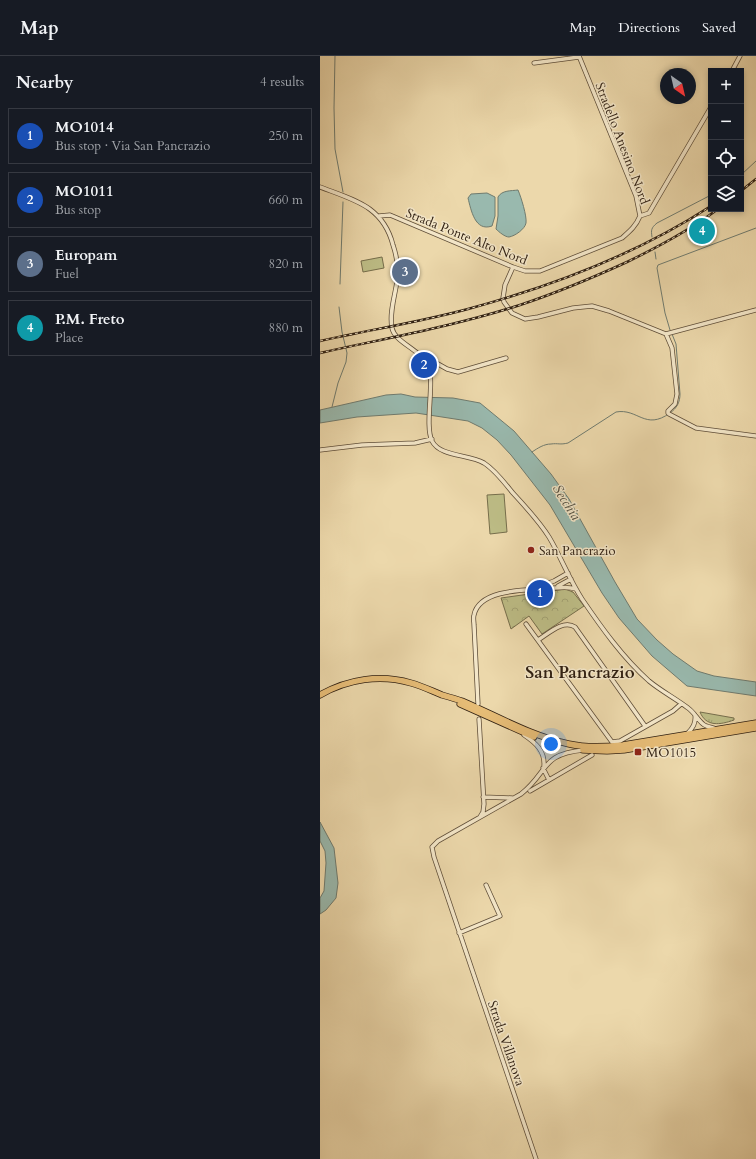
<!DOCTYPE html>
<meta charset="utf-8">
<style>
body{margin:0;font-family:Cardo,serif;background:#242831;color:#f1f3f6}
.controls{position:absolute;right:12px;top:12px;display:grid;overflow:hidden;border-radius:0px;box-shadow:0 2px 6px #0003}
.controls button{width:36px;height:36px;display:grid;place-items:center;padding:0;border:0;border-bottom:1px solid #363941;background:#171b24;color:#f1f3f6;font:20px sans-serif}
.compass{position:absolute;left:340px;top:12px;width:36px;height:36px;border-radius:50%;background:#171b24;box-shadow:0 2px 6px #0003;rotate:146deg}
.you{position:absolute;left:231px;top:688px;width:14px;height:14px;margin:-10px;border:3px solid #fff;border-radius:50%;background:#1a73e8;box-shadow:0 0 0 6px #1a73e833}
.badge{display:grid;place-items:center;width:26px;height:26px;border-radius:50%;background:#2563eb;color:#fff;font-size:13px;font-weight:700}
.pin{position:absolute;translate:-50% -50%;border:2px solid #fff;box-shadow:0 1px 4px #0006}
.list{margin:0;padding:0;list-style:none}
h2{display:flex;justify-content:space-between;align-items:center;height:52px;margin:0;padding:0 16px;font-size:17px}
h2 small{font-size:13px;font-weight:400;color:#9ea1a6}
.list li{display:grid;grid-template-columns:26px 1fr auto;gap:12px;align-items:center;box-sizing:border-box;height:56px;margin:0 8px 8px;padding:0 8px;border:1px solid #363941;border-radius:0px}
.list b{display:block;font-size:15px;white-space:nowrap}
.list p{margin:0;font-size:13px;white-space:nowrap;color:#9ea1a6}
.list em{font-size:13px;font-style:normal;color:#9ea1a6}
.icon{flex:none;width:22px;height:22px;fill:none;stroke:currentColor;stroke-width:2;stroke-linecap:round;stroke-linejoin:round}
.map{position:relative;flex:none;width:436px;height:1103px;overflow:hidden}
header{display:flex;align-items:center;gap:24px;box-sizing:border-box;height:56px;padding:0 20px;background:#171b24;border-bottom:1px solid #363941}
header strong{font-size:19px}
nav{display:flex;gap:22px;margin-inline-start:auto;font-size:14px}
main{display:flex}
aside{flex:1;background:#171b24}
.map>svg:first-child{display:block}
.grass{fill:url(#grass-tufts);stroke:#766e4c}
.park{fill:url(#park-crowns);stroke:#766e4c}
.garden{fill:#bdbd86;stroke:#766e4c}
.water{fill:#99b9ae;stroke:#6f7b6f}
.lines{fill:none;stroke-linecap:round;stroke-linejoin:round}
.stream{stroke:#6f7b6f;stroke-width:1}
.minor-casing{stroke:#5e4d38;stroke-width:5}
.primary-casing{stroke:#2f1f11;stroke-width:7}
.minor{stroke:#f3e6c8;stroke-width:3.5}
.primary{stroke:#e6bc76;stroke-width:5.5}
.rail-casing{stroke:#2f1f11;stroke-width:2.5}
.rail{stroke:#f3e6c8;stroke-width:1;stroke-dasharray:3;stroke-linecap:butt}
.poi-dot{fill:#8f2418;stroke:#f3e6c8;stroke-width:1.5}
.labels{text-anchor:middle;stroke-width:3;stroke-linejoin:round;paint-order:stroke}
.street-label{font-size:13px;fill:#2f1f11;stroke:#f3e6c8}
.poi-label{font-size:13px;fill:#2f1f11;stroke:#f3e6c8;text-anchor:start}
.water-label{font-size:14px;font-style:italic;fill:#4f4d40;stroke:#f3e6c8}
.district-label{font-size:17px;font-weight:bold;fill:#2f1f11;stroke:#f3e6c8}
</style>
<header>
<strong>Map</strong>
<nav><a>Map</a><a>Directions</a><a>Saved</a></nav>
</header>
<main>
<aside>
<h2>Nearby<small>4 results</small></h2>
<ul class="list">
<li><span class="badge" style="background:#1a4fb4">1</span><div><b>MO1014</b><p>Bus stop · Via San Pancrazio</p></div><em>250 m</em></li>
<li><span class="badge" style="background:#1a4fb4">2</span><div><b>MO1011</b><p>Bus stop</p></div><em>660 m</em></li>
<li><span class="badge" style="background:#5c6f8a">3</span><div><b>Europam</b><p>Fuel</p></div><em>820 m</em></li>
<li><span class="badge" style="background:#0f9aa8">4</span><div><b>P.M. Freto</b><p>Place</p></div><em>880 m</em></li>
</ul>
</aside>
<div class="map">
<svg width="436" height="1103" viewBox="0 0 436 1103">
<defs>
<pattern id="grass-tufts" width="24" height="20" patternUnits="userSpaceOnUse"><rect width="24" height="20" fill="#bdbd86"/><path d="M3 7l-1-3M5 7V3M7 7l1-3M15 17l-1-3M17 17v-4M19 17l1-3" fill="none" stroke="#a3a273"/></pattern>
<pattern id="park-crowns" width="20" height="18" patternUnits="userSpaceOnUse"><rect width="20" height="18" fill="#bdbd86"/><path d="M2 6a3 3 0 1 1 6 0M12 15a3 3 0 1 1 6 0" fill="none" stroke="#a3a273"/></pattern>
</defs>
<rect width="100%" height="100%" fill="#ecd8ab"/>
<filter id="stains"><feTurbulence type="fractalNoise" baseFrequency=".005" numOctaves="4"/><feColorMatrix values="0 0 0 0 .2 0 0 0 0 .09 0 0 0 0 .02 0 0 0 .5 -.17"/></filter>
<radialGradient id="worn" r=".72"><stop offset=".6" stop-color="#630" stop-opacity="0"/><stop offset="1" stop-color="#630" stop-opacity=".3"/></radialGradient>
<path class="grass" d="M380 656 414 662V664C400 669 386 671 380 656Z"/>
<path class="park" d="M245 533 253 536 264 550 222 578 209 560 191 573 181 542Z"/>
<path class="garden" d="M62 201 64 212 43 216 41 205Z
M184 438 187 476 170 478 167 439Z"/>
<path class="water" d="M198 134C201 141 207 160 206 167 205 173 195 180 189 181 185 181 179 176 176 173L178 160V141C182 134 191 135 198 134Z
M167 137 175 141V160L172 170C155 176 151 154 148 142L151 138Z
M81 338 95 341 133 342 160 347 194 375 231 418 249 443 295 526 317 563 337 584 353 598 377 615 394 620 436 626V640L367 630 332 600 299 562 282 537 230 449 191 399 177 384 162 372 148 365 96 357 37 361 0 367V354L66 339Z
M0 766 14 792 18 827 16 842 6 854 0 858V842L4 835 6 807 5 795 0 785Z"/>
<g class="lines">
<path class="stream" d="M15 0 14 52 15 93 23 136
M421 119 436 105
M332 181C331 174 331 172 337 167L391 139
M335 196 336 203
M20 228 23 146
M350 274 345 257 337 212 338 209 436 172
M12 351 18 327 26 306 27 297 22 276 19 251
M212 396C218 392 224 388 231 388 238 387 240 389 248 387L296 356C318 352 325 375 350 357 357 352 360 346 360 338L356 288 352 278"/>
<g class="minor-casing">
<path id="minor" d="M259 0 316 140 320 160
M214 7 259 1
M412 15 420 0
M0 131C34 144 63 150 73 189 77 201 79 213 77 225 75 240 69 257 72 272 75 288 105 294 110 315 113 334 105 371 112 385 120 401 149 398 164 407 175 414 184 426 192 436 205 450 219 465 229 481 241 501 249 523 262 543 281 571 303 602 329 625 341 635 355 642 368 652 374 656 377 663 383 668 386 671 392 671 396 673
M59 160 70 159 193 211 205 215H220L302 182C310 175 316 170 320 160L329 157 391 51
M193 211 185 229 183 242 184 246 192 257 205 263 218 261 253 252 272 250 289 255 346 278 436 254
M346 278 352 292 357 338 355 348 348 355V357L349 358 376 372 436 380
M106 305 111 304 127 313 138 316 186 302
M0 394 42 389 95 387 112 383
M238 530 251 523
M216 532 234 525 248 517
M206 568 292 686 300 685 353 655 361 648
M218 584C228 578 243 563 255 571L325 670
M158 648 154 569C154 566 153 562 154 559 159 534 203 534 222 533 235 533 244 529 256 533
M159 663 164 748 163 756 160 761
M367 678C373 672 376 667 375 659
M204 679C216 687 225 695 224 710
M223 712 229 724
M210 735 272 699
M163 741 192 742
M139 877 180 860 166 829
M216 1103 114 801 112 791 118 785 201 738C229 716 220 698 264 694"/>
</g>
<g class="primary-casing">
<path id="primary" d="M0 639C28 623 60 618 91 627 102 630 112 635 122 639 129 641 136 643 142 645 177 660 211 680 249 688 267 692 285 691 303 689L436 667
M140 648 214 681
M263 694 287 695 304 694 436 672"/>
</g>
<use href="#minor" class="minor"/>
<use href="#primary" class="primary"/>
<g class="rail-casing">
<path id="rail" d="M421 135 436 123
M0 285C49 274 100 266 148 253 233 230 317 198 391 150
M0 297C67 282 135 270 200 249 236 237 272 222 307 206 338 191 370 174 398 153"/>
</g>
<use href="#rail" class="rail"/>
</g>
<g class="poi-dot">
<circle cx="211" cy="494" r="4"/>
<rect x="314" y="692" width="8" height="8" rx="2"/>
</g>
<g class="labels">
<g class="street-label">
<text transform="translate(303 87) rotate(69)" y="5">Stradello Anesino Nord</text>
<text transform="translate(147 180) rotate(22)" y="5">Strada Ponte Alto Nord</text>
<text transform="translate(187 987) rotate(71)" y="5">Strada Villanova</text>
</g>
<g class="poi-label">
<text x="219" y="499">San Pancrazio</text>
<text x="326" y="701">MO1015</text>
</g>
<g class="water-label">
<text transform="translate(247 446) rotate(57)" y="5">Secchia</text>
</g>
<g class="district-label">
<text x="260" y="622">San Pancrazio</text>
</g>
</g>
<rect width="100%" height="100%" filter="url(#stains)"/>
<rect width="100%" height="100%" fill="url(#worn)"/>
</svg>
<div class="controls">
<button>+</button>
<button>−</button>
<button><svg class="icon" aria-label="locate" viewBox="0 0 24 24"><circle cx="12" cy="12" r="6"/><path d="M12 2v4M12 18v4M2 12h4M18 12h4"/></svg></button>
<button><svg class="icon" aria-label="layers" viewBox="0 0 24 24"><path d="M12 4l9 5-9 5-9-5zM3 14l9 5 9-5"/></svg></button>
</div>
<svg class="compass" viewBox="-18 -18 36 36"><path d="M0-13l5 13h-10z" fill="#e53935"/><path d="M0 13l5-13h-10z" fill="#9ea1a6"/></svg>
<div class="you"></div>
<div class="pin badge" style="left:220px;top:537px;background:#1a4fb4">1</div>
<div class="pin badge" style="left:104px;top:309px;background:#1a4fb4">2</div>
<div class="pin badge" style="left:85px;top:216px;background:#5c6f8a">3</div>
<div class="pin badge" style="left:382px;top:175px;background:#0f9aa8">4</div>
</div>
</main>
